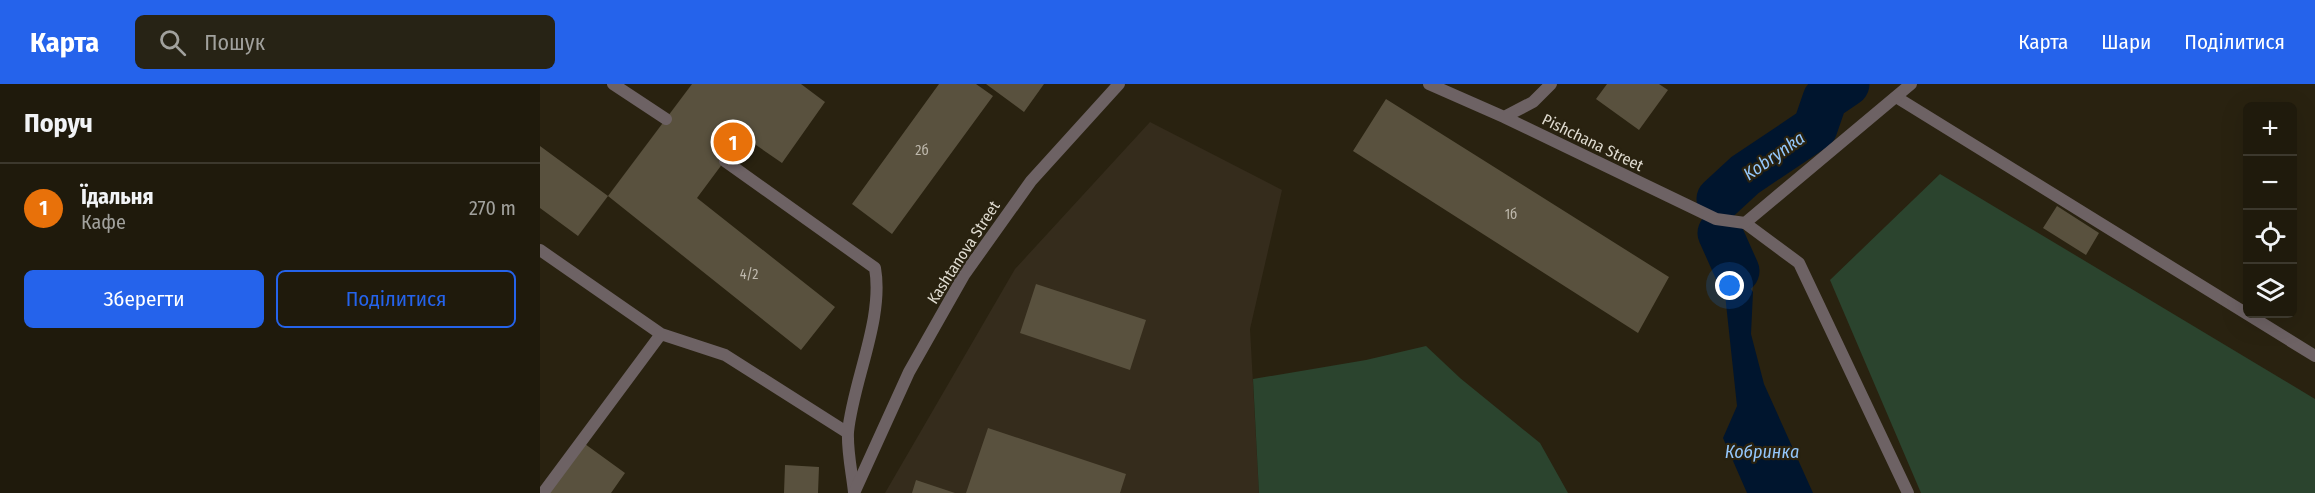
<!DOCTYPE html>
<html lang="uk">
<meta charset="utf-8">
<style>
body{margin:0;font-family:"Fira Sans Condensed",sans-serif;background:#272315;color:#f1f3f6}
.controls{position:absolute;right:18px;top:18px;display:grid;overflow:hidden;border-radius:9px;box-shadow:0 6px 24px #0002}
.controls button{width:54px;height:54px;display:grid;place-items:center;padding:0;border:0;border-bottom:2px solid #3c382d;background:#1f1a0c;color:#f1f3f6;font:30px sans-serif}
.you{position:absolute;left:1190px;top:202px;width:21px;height:21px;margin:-15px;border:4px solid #fff;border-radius:50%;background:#1a73e8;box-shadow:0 0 0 9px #1a73e833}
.badge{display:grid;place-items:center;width:39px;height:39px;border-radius:50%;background:#2563eb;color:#fff;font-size:20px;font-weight:700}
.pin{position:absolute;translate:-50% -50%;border:3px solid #fff;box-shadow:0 2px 6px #0006}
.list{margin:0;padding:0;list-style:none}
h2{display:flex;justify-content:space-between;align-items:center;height:78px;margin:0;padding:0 24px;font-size:26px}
h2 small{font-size:20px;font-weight:400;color:#a1a19d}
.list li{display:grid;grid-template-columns:39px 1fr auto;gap:18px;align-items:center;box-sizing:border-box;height:90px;padding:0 24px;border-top:2px solid #3c382d}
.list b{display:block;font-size:22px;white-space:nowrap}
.list p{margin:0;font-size:20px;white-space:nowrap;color:#a1a19d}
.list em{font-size:20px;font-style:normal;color:#a1a19d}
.actions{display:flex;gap:12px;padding:18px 24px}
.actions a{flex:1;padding:14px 0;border:2px solid #2563eb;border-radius:9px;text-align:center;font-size:21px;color:#2563eb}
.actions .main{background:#2563eb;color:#fff}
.icon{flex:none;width:33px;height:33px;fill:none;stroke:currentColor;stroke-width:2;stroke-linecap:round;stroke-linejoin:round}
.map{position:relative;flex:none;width:1775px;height:409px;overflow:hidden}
header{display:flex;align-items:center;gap:36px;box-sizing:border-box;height:84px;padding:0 30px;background:#2563eb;color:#fff}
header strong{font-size:28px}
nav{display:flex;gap:33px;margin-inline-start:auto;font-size:21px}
.search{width:420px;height:54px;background:#272315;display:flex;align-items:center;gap:15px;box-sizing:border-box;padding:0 21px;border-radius:9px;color:#a1a19d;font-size:22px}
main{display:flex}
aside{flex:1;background:#1f1a0c}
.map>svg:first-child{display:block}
.industrial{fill:#352c1c}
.green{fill:#2b442e}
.water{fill:#00152e}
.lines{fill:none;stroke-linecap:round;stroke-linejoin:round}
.river{stroke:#00152e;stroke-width:45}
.building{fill:#59513e}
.service{stroke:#6d6264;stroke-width:12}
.minor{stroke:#6d6264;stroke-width:12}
.labels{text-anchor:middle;stroke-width:4.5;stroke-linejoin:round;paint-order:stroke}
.number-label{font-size:14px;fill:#beb8ac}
.street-label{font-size:16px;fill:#dfdbd0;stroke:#292210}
.water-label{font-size:18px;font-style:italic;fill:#94c7fb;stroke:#292210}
</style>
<header>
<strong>Карта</strong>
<div class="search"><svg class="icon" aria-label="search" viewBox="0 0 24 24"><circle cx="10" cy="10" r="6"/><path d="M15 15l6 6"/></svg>Пошук</div>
<nav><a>Карта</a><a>Шари</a><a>Поділитися</a></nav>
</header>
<main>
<aside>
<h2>Поруч<small></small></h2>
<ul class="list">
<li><span class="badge" style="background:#e8710a">1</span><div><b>Їдальня</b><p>Кафе</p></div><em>270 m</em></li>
</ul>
<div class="actions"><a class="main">Зберегти</a><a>Поділитися</a></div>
</aside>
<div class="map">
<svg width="1775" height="409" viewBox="0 0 1775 409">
<rect width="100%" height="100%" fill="#292210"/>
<path class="industrial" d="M610 38 742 106 710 245 719 409H345L475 185Z"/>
<path class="green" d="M1400 90 1775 315V409H1381L1290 196Z
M886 262 920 294 1000 359 1028 409H719L713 295 826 276Z"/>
<path class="water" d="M1197 187 1213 208 1211 250 1224 300 1273 409H1207L1183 354 1197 322 1184 201Z"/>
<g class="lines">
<path class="river" d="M1179 115 1205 91 1275 44 1285 15 1307 0
M1180 149 1197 187"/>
</g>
<path class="building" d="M152 0H261L285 18 242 79 203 52 157 114 295 223 261 266 68 112Z
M399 0H436L453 12 352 150 312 120Z
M446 0H504L484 28Z
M1067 0H1119L1128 6 1099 46 1056 15Z
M846 15 1129 193 1098 249 813 67Z
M0 62 68 112 38 152 0 124Z
M1517 122 1559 149 1546 171 1503 144Z
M496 200 606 236 590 286 480 249Z
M448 344 586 390 580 409H426Z
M45 360 85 389 71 409H9Z
M245 381 279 383 278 409H244Z
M376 396 415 409H372Z"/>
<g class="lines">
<path class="service" d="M73 0 126 35
M1356 13 1775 272
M185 77 335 184C344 235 313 297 308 348 307 367 312 389 314 408
M1205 139 1259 179 1368 409
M0 166 121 250 185 271 308 349
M3 409 121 250"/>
<path class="minor" d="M889 0 964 33 1176 135 1205 139 1371 0
M964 33 993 18 1011 0
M314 409 369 288 424 191 491 97 579 0"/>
</g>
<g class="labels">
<g class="number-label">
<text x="382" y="71">2б</text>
<text x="971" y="135">1б</text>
<text x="209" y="195">4/2</text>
</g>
<g class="street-label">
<text transform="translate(1053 58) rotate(26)" y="6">Pishchana Street</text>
<text transform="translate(423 168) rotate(-57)" y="6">Kashtanova Street</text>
</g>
<g class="water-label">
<text transform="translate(1234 72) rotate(-35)" y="6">Kobrynka</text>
<text x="1222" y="374">Кобринка</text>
</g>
</g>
</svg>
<div class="controls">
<button>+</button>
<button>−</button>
<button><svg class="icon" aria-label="locate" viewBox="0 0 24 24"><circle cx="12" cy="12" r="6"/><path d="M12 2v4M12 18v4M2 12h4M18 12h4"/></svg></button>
<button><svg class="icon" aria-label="layers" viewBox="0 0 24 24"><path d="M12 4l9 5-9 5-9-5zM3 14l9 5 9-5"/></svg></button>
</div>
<div class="you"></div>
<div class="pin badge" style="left:193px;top:58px;background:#e8710a">1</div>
</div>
</main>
